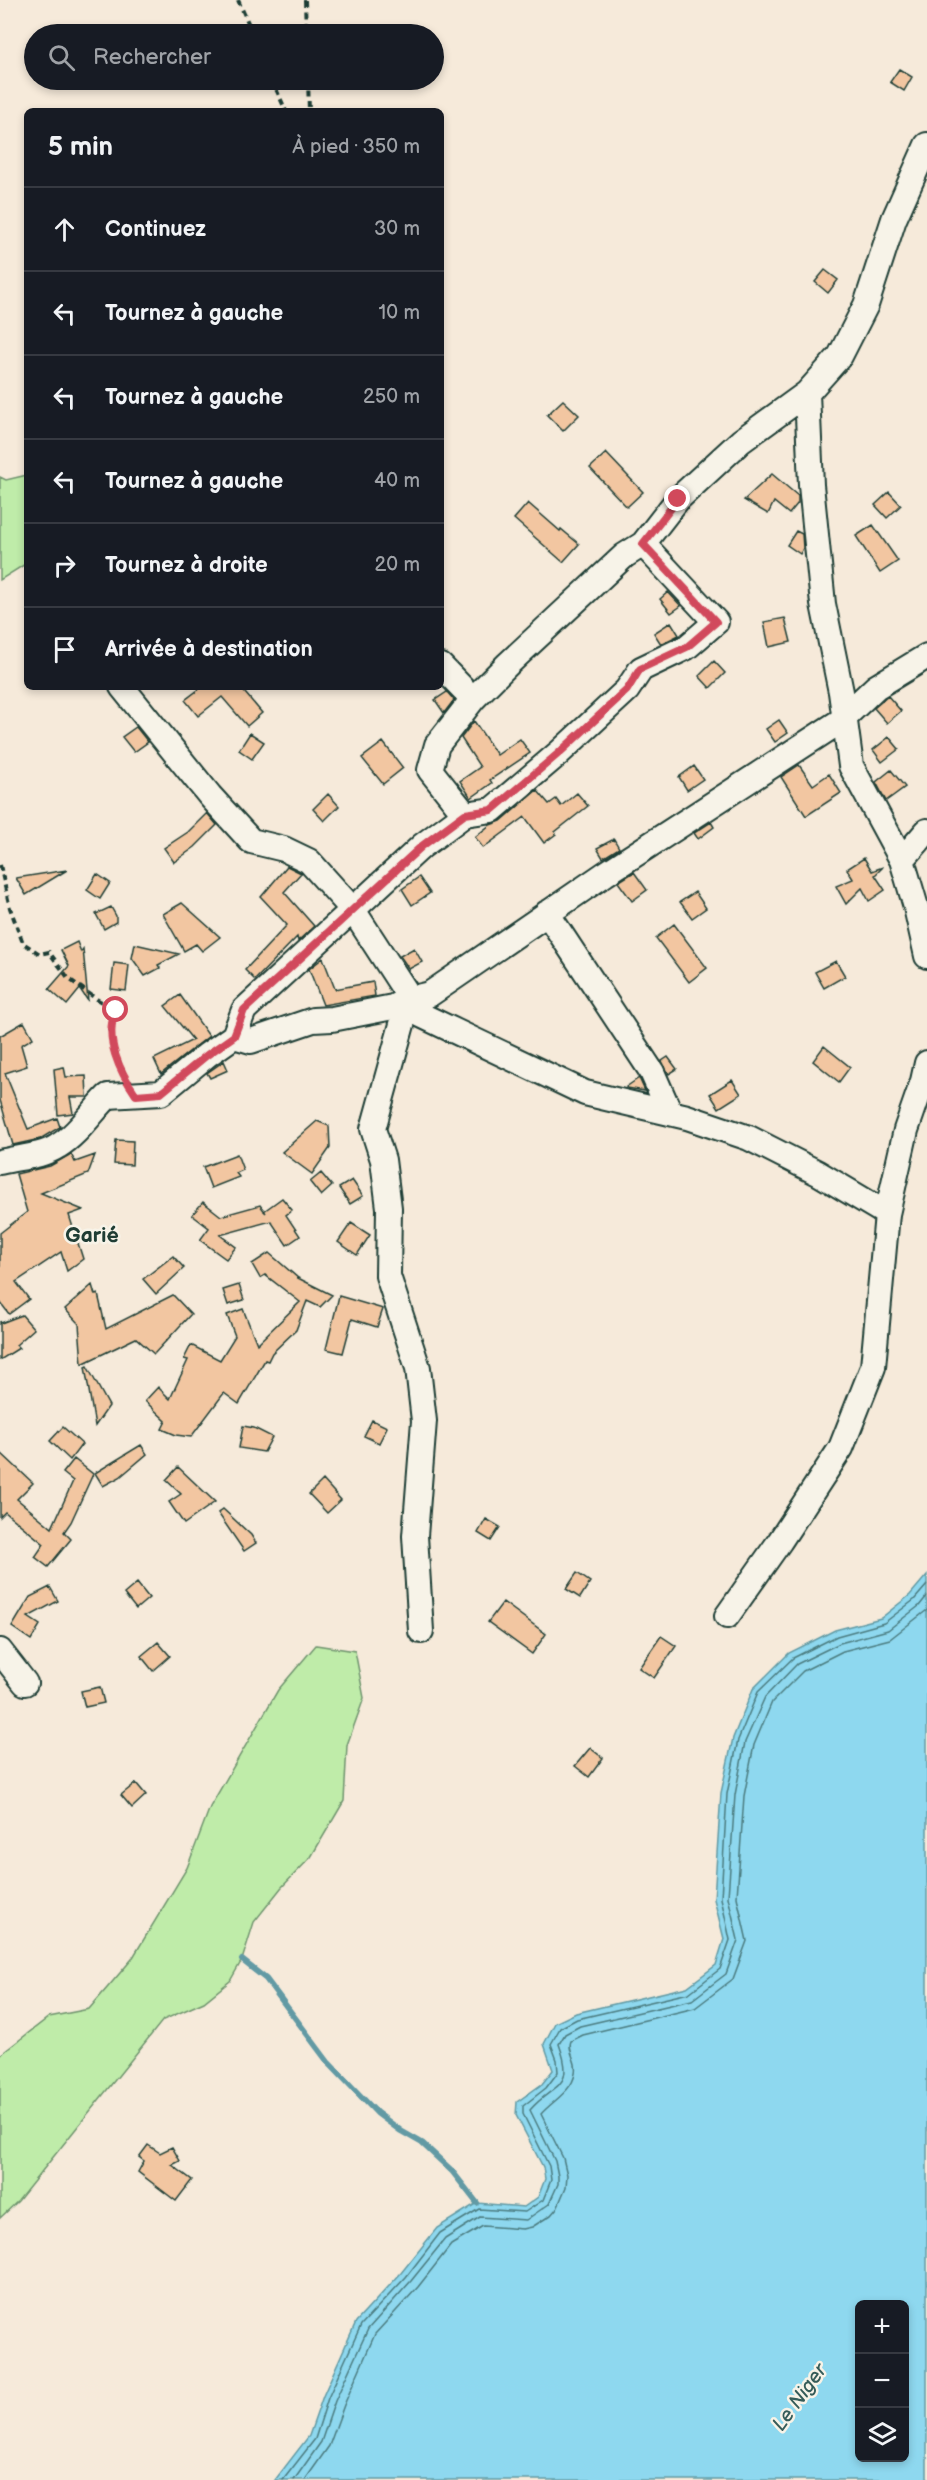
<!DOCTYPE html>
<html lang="fr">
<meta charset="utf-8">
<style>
body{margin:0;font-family:"Balsamiq Sans",sans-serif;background:#242831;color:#f1f3f6}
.controls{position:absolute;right:18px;bottom:18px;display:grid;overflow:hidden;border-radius:9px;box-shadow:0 3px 9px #0003}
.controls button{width:54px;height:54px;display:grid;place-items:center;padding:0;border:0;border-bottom:2px solid #363941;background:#171b24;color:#f1f3f6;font:30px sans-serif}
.stop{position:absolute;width:18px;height:18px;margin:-14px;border:4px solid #d1495b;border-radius:50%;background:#fff}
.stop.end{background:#d1495b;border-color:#fff;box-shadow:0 2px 6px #0008}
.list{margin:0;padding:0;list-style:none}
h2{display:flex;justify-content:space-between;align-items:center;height:78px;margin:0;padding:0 24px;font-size:26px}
h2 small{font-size:20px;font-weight:400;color:#9ea1a6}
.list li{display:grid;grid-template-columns:39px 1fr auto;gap:18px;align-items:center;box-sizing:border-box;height:84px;padding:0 24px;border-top:2px solid #363941}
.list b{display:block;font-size:22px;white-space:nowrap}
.list em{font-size:20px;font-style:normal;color:#9ea1a6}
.icon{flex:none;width:33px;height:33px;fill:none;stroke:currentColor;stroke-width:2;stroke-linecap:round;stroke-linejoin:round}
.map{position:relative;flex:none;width:927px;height:2480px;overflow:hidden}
.search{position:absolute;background:#171b24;box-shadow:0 3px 9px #0003;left:24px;top:24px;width:420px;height:66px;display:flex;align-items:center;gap:15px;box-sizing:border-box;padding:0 21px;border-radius:33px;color:#9ea1a6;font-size:22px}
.panel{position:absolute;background:#171b24;box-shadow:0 3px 9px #0003;left:24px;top:108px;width:420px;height:582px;border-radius:9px}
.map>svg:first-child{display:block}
.green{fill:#bfeca9;stroke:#6f946e;stroke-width:1.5}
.water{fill:#8ed8ef;stroke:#629aa4;stroke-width:1.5;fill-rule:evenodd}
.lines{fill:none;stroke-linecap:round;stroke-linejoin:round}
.shore{stroke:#4b7b7f;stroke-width:1.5}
.stream{stroke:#629aa4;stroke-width:6}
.building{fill:#f2c6a1;stroke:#1f3d34;stroke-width:1.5}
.minor-casing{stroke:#1f3d34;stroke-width:28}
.path{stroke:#1f3d34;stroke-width:4;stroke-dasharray:6 4.5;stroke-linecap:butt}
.minor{stroke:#f7f3e8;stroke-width:24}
.route{stroke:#d1495b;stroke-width:8}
.labels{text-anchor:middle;stroke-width:5;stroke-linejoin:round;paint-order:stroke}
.water-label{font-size:20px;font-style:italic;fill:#355c59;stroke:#f7f3e8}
.quarter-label{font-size:21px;font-weight:bold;fill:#1f3d34;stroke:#f7f3e8}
</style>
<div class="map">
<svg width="927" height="2480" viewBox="0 0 927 2480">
<rect width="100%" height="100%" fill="#f6eada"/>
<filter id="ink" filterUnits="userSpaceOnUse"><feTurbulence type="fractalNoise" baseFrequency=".0167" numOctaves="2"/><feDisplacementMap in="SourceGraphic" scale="12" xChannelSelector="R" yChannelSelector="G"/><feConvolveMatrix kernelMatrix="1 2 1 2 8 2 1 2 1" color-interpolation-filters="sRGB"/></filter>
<g filter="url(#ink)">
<path class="green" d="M27 475V563L0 580V477L6 480Z
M316 1645 355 1651 364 1698 347 1745 344 1801 311 1857 281 1888 254 1922 242 1960 230 1981 204 2002 163 2020 18 2201 0 2218V2055L49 2017 89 2009 132 1959 187 1868 210 1807 278 1690Z"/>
<path class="water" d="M927 1575V2480H275L309 2436 323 2396 356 2322 401 2273 437 2228 477 2203 524 2207 538 2197 545 2179 543 2167 516 2115 517 2102 542 2084 553 2070 544 2044 555 2023 576 2013 687 1987 716 1965 724 1939 714 1899 721 1793 733 1738 753 1689 789 1653 835 1630 881 1618 910 1595ZM860 2304H904V2458H860Z"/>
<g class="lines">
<path class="shore" d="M283 2480 315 2439 328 2398 361 2325 406 2277 440 2233 479 2209 525 2212 543 2200 551 2180 549 2166 523 2114V2106L546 2088 558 2072 557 2060 551 2044 560 2028 577 2019 689 1993 720 1969 730 1940 721 1898 727 1794 738 1740 758 1692 793 1658 837 1636 884 1623 914 1600 927 1585
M294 2480 321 2442 335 2401 368 2329 411 2281 445 2239 480 2217 526 2220 549 2204 558 2184V2176L555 2161 530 2110C554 2082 576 2090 559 2044L565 2034 580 2026 692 2000 726 1974 738 1940 728 1897 735 1795 745 1742 765 1697 797 1664 840 1643 888 1630 919 1606 927 1596
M305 2480 329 2446 344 2405 375 2334 418 2287 451 2245 483 2226 523 2229 532 2227 551 2215 557 2208 566 2187 567 2175 563 2158 541 2114C554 2099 579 2088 575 2064 573 2056 568 2048 571 2041L583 2035 695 2008 733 1979 747 1941 737 1897 744 1796 754 1745 772 1702 803 1671 843 1651 890 1639 927 1610"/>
<path class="stream" d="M242 1960 266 1979 328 2062 377 2113 401 2131 422 2143 452 2171 477 2203"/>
</g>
<path class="building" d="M899 69 912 77 904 91 890 82Z
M825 270 838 280 828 293 815 282Z
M563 400 579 415 563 431 547 415Z
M606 453 643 492 627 507 590 468Z
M772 474 798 496V503L789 514 774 502 768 514 744 500Z
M889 492 901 505 887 518 875 505Z
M528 503 560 531 561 529 579 544 563 562 514 519Z
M873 525 898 561 880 573 856 536Z
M796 531 802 534 803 548 800 554 787 545Z
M668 592 681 606 671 613 660 599Z
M785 618 791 642 769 647 764 622Z
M671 622 679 635 661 644 654 633Z
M714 661 725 673 710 688 699 676Z
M202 687H240L262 713 247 726 222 697 198 716 185 700Z
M447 692 454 700 444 713 435 700Z
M888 696 901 711 887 723 874 708Z
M779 720 788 733 775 742 766 729Z
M474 721 497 755 520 739 530 753 490 780 492 783 471 798 460 781 480 767 461 738Z
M136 727 148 742 134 752 122 737Z
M250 733 264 742 252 759 239 750Z
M889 737 899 749 882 762 873 750Z
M383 742 403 768 383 784 362 758Z
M799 765 813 785 829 774 841 793 806 816 781 777Z
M694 766 703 779 687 790 679 777Z
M891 770 905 787 886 801 876 782Z
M537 790 549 804 556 799 561 806 577 793 588 806 555 832 556 834 544 843 525 817 483 848 475 837 490 825 501 821Z
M328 794 339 806 324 821 313 809Z
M207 813 217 825 195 847 174 862 164 848 188 832Z
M711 822 714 827 698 839 694 833Z
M614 839 619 848 603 858 597 848Z
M864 858 872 871 883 867 875 875 885 890 869 901 862 888 846 904 836 886 853 879 847 869Z
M287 866 301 873 284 892 314 926 298 941 297 937 255 980 245 970 287 925 261 897Z
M67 870 26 895 16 878Z
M634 872 647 890 632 901 618 882Z
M97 874 110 883 100 899 87 890Z
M419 877 430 893 412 905 402 889Z
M695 892 706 908 692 918 680 902Z
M182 903 220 937 202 951 196 944 184 951 163 914Z
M111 907 116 916V922L104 929 96 914Z
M674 924 707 968 689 982 656 938Z
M77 942 81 952 83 949 88 1001 80 989 67 1005 49 989 69 966 61 950Z
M135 944 179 954 158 965 160 968 145 976 132 958Z
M414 948 422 962 409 969 400 956Z
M323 958 335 989 373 982 375 996 323 1005 309 969Z
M836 961 845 976 824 988 815 972Z
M114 963 129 965 126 991 111 989Z
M180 995 209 1036 161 1074 154 1059 193 1040 165 1006Z
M24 1022 33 1038 21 1045 27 1066 5 1073 28 1129 57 1118 60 1127 40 1139 13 1145 0 1100V1036Z
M824 1046 850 1067 839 1082 813 1061Z
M668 1057 677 1069 669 1074 662 1061Z
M224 1061 228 1070 210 1078 207 1073Z
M64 1067 66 1077 86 1076 87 1097H70L73 1113 58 1115 54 1069Z
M639 1078 645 1091 627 1088 626 1087Z
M732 1080 741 1094 719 1108 710 1094Z
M317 1121 329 1126 330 1148 312 1174 282 1152Z
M116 1140 133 1141 132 1165 114 1164Z
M71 1154 75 1162 95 1155 88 1174 41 1193 83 1210 69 1215 83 1259 67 1271 61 1252 16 1282 29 1299 9 1314 0 1302V1233L27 1212 16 1174 50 1166Z
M237 1154 243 1170 236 1173 239 1177 211 1188 203 1167Z
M321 1173 332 1186 321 1196 310 1182Z
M352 1180 363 1196 350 1204 339 1188Z
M282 1198 292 1210 286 1215 300 1236 287 1245 271 1221 220 1235 236 1247 226 1259 200 1240 209 1228 192 1215 203 1202 221 1216 260 1205 266 1213 264 1211Z
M351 1223 370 1235 357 1255 338 1242Z
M269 1253 298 1278 332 1295 320 1307 307 1301 296 1330 272 1353 268 1361 265 1360 239 1404 224 1393 191 1437 176 1435 162 1429 166 1421 145 1401 158 1387 170 1399 188 1360 184 1359 191 1345 220 1360 235 1336 227 1315 243 1309 257 1344 300 1302 265 1275 260 1278 252 1264Z
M173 1256 184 1268 156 1294 143 1279Z
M92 1285 95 1295 98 1294 106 1329 173 1295 191 1314 154 1354 136 1338 82 1364 79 1324 65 1309Z
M239 1285 244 1300 228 1305 223 1290Z
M339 1296 383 1309 377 1327 352 1319 343 1353 326 1349Z
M22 1315 34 1329 16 1345 19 1348 0 1360V1321L1 1323Z
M87 1366 109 1406 95 1426 85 1367Z
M372 1420 387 1427 379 1443 364 1436Z
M243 1426 254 1428 272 1437 264 1452 239 1448Z
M63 1427 82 1444 70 1460 50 1441Z
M141 1445 147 1454 120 1477 103 1486 95 1473Z
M0 1452 33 1483 17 1499 52 1528 73 1481 63 1473 74 1459 93 1474 71 1522 64 1532 71 1539 48 1567 35 1557 44 1544 5 1512 0 1517Z
M178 1467 215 1502 184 1524 169 1502 181 1494 166 1480Z
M323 1480 341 1500 327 1513 309 1494Z
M223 1509 251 1535 256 1543 244 1551 218 1513Z
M486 1519 500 1527 491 1541 478 1533Z
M577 1573 590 1582 580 1598 566 1589Z
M137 1583 149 1598 136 1609 124 1594Z
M50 1587 58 1601 28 1617 40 1625 31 1640 12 1627 30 1597Z
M503 1602 546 1634 532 1654 488 1622Z
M661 1636 676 1646 654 1678 639 1668Z
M158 1642 170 1656 153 1671 141 1656Z
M100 1687 104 1703 85 1707 81 1691Z
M590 1748 603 1758 589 1777 575 1766Z
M136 1783 146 1795 132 1808 121 1795Z
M148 2145 160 2153 172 2147 180 2161 172 2165 192 2180 176 2201 138 2172 144 2161 139 2157Z"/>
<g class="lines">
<g class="minor-casing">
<path id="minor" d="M807 393 811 485 823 604 841 692 851 766 902 860
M441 666 473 699
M122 687 210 796 251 841 284 849 309 861 353 910 421 1015 585 1093 687 1117 749 1138 818 1173 887 1214
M465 814 430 770 437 745 473 699 508 664 624 556 643 544 678 499 741 441 807 393 840 356 866 305 894 219 927 145
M927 831 902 860 916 907 927 956
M547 913 652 1072 670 1113
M409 999 373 1129 383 1160 389 1208 388 1276 418 1368 424 1421 415 1536 421 1631
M234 1036 251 1041 313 1020 332 1019 393 1007 409 999 430 994 605 874 839 722 876 687 927 656
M0 1162C19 1157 41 1157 58 1146 77 1135 92 1112 108 1096L161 1093 207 1055 234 1036 244 1010 422 846 465 814 492 810 559 753 627 690 641 669 687 647 716 622 643 544
M727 1616 780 1541 841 1448 873 1367 887 1214 906 1130 923 1081 927 1063
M0 1651 25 1683"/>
</g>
<path class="path" d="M238 0 253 34
M305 0 306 34
M272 80 286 111
M308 80 309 111
M0 865 10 908 23 943 40 954 49 952 69 979 98 1000 116 1010C105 1032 114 1053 124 1074"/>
<use href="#minor" class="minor"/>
</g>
</g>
<g class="lines" filter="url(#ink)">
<path class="route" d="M116 1010C103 1038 120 1072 136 1095L161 1093 207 1055 234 1036 244 1010 422 846 465 814 492 810 559 753 627 690 640 669 687 647 716 622 643 544 678 499"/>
</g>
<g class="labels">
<g class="water-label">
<text transform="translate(799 2397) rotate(-54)" y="7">Le Niger</text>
</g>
<g class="quarter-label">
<text x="92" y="1242">Garié</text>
</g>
</g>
</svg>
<div class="controls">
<button>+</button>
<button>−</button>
<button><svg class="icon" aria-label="layers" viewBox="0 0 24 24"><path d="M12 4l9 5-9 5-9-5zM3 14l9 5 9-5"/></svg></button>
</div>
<div class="stop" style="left:116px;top:1010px"></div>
<div class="stop end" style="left:678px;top:499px"></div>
<div class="search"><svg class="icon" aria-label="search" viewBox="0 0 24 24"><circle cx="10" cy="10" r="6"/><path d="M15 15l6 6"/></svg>Rechercher</div>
<section class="panel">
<h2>5 min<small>À pied · 350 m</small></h2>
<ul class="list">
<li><svg class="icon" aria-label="ahead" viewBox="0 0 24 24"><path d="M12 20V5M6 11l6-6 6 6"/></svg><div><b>Continuez</b></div><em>30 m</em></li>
<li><svg class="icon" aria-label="left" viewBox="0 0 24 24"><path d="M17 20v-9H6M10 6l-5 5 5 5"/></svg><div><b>Tournez à gauche</b></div><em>10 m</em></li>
<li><svg class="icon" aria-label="left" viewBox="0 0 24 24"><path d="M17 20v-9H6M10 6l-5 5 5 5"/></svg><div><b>Tournez à gauche</b></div><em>250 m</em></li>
<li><svg class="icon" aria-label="left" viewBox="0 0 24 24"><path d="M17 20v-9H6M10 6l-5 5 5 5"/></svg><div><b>Tournez à gauche</b></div><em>40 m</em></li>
<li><svg class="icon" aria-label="right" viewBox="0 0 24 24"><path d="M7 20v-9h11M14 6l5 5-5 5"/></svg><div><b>Tournez à droite</b></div><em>20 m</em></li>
<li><svg class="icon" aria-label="arrive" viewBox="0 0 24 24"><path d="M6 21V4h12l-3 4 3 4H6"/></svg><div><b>Arrivée à destination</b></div></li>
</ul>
</section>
</div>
